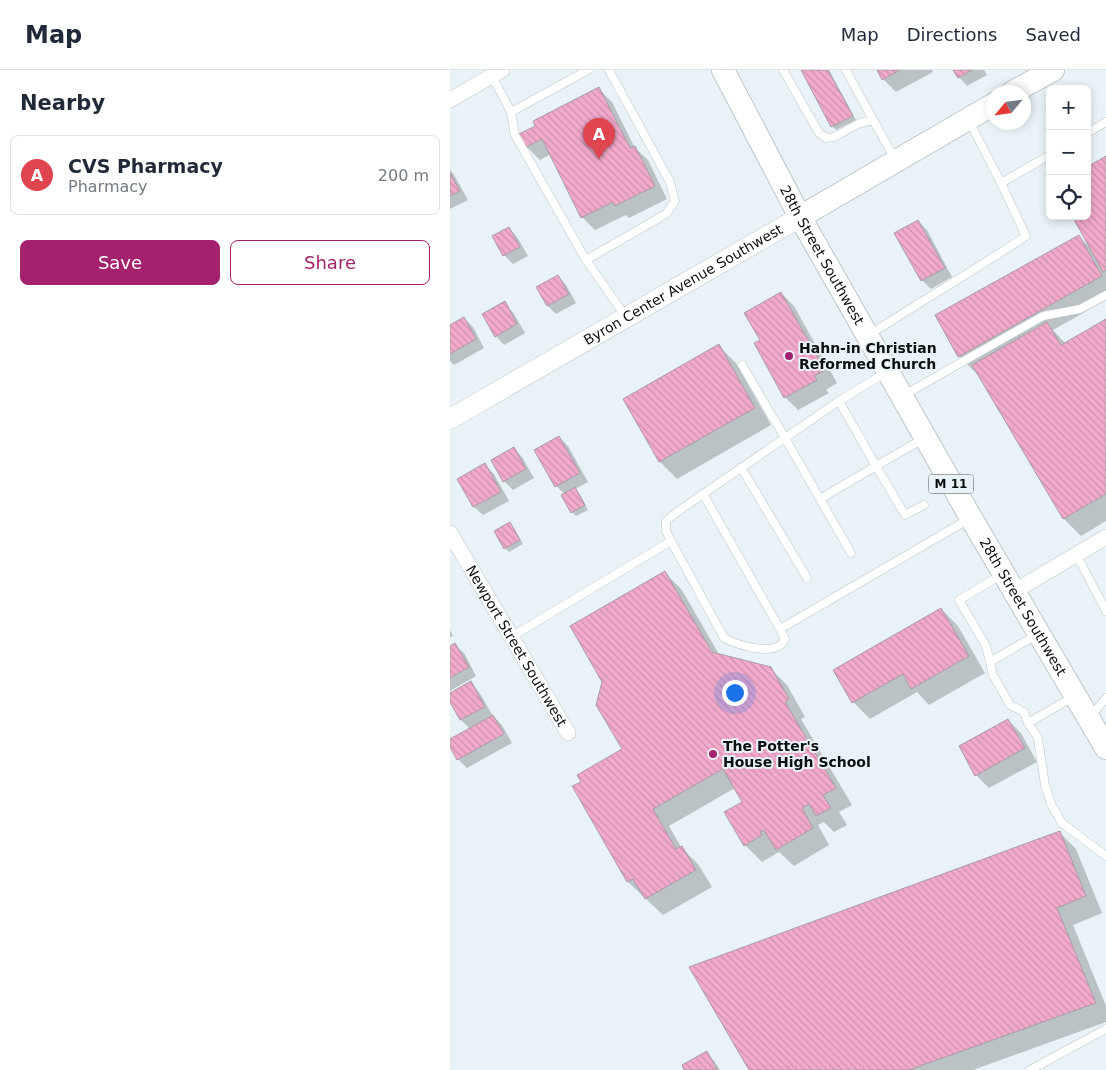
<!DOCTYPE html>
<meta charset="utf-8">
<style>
body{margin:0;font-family:"DejaVu Sans",sans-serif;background:#f2f2f3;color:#1f2937}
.controls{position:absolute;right:15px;top:15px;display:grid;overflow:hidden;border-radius:8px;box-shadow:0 2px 8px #0003}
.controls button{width:45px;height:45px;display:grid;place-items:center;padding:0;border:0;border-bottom:1px solid #e0e1e3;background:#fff;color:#1f2937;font:25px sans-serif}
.compass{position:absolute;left:536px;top:15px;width:45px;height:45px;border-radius:50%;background:#fff;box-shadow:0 2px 8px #0003;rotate:241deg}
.you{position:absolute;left:284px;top:622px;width:18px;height:18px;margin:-12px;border:4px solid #fff;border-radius:50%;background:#1a73e8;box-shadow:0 0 0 8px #1a73e833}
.badge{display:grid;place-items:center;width:32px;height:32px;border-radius:50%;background:#a4216e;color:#fff;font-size:16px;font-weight:700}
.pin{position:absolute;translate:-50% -41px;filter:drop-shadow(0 1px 2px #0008)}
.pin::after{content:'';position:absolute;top:26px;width:18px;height:15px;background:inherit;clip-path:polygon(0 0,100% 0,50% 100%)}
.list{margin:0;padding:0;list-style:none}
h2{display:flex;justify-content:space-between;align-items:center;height:65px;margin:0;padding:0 20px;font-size:21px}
h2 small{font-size:16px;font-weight:400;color:#747a83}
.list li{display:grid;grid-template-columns:32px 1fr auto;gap:15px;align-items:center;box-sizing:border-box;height:80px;margin:0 10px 10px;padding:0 10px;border:1px solid #e0e1e3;border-radius:8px}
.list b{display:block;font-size:19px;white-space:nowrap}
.list p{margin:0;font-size:16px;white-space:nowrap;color:#747a83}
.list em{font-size:16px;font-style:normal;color:#747a83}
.actions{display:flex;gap:10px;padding:15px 20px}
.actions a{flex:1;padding:11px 0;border:1px solid #a4216e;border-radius:8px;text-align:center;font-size:18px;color:#a4216e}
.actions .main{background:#a4216e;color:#fff}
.icon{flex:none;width:28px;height:28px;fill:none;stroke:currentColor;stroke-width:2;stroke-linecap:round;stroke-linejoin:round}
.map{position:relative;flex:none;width:656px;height:1000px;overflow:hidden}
header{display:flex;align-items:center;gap:30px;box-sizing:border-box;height:70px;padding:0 25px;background:#fff;border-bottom:1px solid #e0e1e3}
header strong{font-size:24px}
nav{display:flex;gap:28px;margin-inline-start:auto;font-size:18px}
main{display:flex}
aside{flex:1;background:#fff}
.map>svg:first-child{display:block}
.shadow{fill:#0003}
.building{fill:url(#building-back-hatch);stroke:#a79ea2}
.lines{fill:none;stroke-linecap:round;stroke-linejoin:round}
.lane-casing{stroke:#bdc6ca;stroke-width:9}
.street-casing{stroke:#bdc6ca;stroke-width:16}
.secondary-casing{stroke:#bdc6ca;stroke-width:21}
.primary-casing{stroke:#bdc6ca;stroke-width:24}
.lane{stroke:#fff;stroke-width:8}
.street{stroke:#fff;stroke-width:15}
.secondary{stroke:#fff;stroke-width:20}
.primary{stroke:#fff;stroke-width:22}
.poi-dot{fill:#a4216e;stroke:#e9f3f7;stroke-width:2}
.labels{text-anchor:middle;stroke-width:4;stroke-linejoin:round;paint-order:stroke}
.shield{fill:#e9f3f7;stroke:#4e5355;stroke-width:1}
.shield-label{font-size:12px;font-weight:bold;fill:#0c0f10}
.street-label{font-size:14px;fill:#0c0f10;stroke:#e9f3f7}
.poi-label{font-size:14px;font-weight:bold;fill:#0c0f10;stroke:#e9f3f7;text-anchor:start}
</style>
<header>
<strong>Map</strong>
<nav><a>Map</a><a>Directions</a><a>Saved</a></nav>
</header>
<main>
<aside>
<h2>Nearby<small></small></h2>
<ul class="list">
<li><span class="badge" style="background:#e0444e">A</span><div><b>CVS Pharmacy</b><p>Pharmacy</p></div><em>200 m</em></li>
</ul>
<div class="actions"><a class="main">Save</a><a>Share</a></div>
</aside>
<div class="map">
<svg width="656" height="1000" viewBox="0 0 656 1000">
<defs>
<pattern id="building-back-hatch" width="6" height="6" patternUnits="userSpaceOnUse" patternTransform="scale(1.25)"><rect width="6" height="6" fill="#f2a9cb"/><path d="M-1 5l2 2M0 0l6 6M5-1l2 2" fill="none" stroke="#ce90ad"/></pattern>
</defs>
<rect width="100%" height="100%" fill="#e9f3f7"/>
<path class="shadow" d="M352 0H379L406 50 386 60 382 56Z
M428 0H482L483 2 446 22 433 9Z
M505 0H534L537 5 517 16 509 7Z
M149 19 162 32 185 78 198 90 217 129 179 148 176 145 145 160 132 147 101 84 90 90 77 77Z
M656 88V230L603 260 616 274 656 250V451L631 466 614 449 528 302 526 303 509 286 629 166 640 178 637 146Z
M0 100 3 103 18 130 0 139Z
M468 151 477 160 502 207 481 219 472 210Z
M59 158 67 167 78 186 63 194 54 185Z
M108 206 116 215 126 233 106 244 98 236Z
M331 223 344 236 387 313 376 320 379 323 348 340 335 327 311 270Z
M54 233 63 242 75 263 54 275 46 266Z
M14 248 23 257 34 278 4 295 0 291V256Z
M269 276 286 293 321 355 227 409 210 392 175 329Z
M109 367 118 376 138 412 125 419 129 423 138 440 126 446 122 442 115 424 106 416Z
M64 378 72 387 84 408 63 420 54 411 42 390Z
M35 395 44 404 59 431 33 445 24 437 9 409Z
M60 454 64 458 73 474 59 482 55 478Z
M215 503 232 520 270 586 320 598 337 615 355 647 351 649 402 735 389 742 397 755 384 762 374 752 368 755 379 775 344 796 329 782 312 792 295 775 293 732 285 718 219 756 231 777 248 794 262 817 213 845 178 812 124 717 132 712 173 679Z
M491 539 508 556 535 603 479 635 467 622 420 649 403 632Z
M0 560 3 566 0 567Z
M5 575 14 583 26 606 0 621V577Z
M21 613 29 622 43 646 52 655 62 673 17 698 8 689 0 675V670L20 659 11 650 0 629V624Z
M558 650 571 663 587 692 539 718 526 705Z
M609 762 626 779 652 843 623 855 656 936V952L523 1000H301Z
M257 983 265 992 270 1000H236Z"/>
<path class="building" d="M351 0H378L403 46 381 57Z
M427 0H450L432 10Z
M503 0H522L508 8Z
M149 17 180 78 185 76 205 116 165 136 163 132 131 148 92 69 76 77 69 64 85 56 83 51Z
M656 86V200L653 202 622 146H637V97Z
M0 103 10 121 0 126Z
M468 150 495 198 471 211 444 163Z
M59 157 70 177 53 186 42 166Z
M629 165 652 206 508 287 485 245Z
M108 205 119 224 97 236 86 217Z
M331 222 375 300 364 306 367 310 334 328 304 273 310 270 294 243Z
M55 231 67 254 45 267 32 244Z
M14 247 26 269 0 284V255Z
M656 249V424L613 449 522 295 597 252 611 275Z
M269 274 305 338 209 392 173 329Z
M109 366 130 403 105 417 84 380Z
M64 377 76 399 53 412 41 390Z
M35 393 51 422 23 437 7 409Z
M125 417 135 435 121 443 111 425Z
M60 452 70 470 54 479 44 461Z
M215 501 262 582 321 597 339 629 335 632 386 718 373 725 381 738 366 746 359 734 352 738 363 758 326 780 314 760 310 762 312 765 294 776 274 742 292 732 273 699 203 739 226 779 232 776 246 800 195 829 183 809 177 812 122 716 131 712 127 705 172 679 146 635 152 612 120 556Z
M491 538 519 586 461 619 453 604 402 633 383 600Z
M5 573 19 597 0 608V576Z
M21 611 35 637 10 650 0 632V623Z
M43 645 54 664 7 690 0 677V669Z
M558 649 575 678 525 706 509 676Z
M610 761 636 826 607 838 646 933 459 1000H299L239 897Z
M257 981 267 1000H234L232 995Z"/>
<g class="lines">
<g class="lane-casing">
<path id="lane" d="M333 0 369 63 376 68 384 67 410 53 423 50
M396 0 423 50 445 89
M42 6 61 42 65 65 136 190 176 247
M61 42 138 0
M637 63 656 52
M551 113 600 85
M136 190 216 144 225 131 220 112 159 0
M419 265C471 231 524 201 576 166L551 113 519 51
M292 295 335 368 401 483
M435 303 389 331 426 396 473 369
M454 325 593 246 630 239 656 225
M292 399 357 508
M253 424 389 331
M370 429 426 396 455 445 474 435
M221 471 274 568C288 575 327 588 335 569L330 559
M626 484 656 541
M586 565 540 592 543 605 560 635 574 642 578 653 623 627
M61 567 221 471 216 461V451L227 442 253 424 330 559 519 449
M540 592 536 576 509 530 551 505
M640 647 656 628
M578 653 588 668 595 715 601 734 612 753 656 786
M580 1000 656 959"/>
</g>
<g class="street-casing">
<g id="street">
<path d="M0 30 52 0"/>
<path id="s1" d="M0 463 118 663"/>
<path d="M563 522 656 467"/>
</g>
</g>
<g class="secondary-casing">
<g id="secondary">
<path id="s2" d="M0 349 350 147"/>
</g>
</g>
<g class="primary-casing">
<g id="primary">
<path id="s3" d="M273 0 350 147 521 448 656 678"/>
<path d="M563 22 603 0"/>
<path d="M350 147 544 34"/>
</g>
</g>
<use href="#lane" class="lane"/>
<use href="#street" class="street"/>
<use href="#secondary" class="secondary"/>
<use href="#primary" class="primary"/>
</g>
<g class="poi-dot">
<circle cx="339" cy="286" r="5"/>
<circle cx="263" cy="684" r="5"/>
</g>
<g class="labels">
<rect class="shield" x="478.5" y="404.5" width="45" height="19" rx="4"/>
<g class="shield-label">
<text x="501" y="418">M 11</text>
</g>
<g class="street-label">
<text dy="5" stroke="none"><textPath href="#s3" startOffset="210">28th Street Southwest</textPath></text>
<text dy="5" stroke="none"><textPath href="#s2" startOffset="269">Byron Center Avenue Southwest</textPath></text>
<text dy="5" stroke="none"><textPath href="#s3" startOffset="615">28th Street Southwest</textPath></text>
<text dy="5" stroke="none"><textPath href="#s1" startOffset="131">Newport Street Southwest</textPath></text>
</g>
<g class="poi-label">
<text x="349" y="283">Hahn-in Christian<tspan x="349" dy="16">Reformed Church</tspan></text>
<text x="273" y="681">The Potter's<tspan x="273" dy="16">House High School</tspan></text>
</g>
</g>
</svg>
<div class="controls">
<button>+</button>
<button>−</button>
<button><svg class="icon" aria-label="locate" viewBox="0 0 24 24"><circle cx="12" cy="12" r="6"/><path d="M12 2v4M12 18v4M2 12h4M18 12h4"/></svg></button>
</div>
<svg class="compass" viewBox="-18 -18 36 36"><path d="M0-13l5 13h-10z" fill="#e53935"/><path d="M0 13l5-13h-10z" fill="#747a83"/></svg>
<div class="you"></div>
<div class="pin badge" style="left:149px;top:89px;background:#e0444e">A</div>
</div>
</main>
